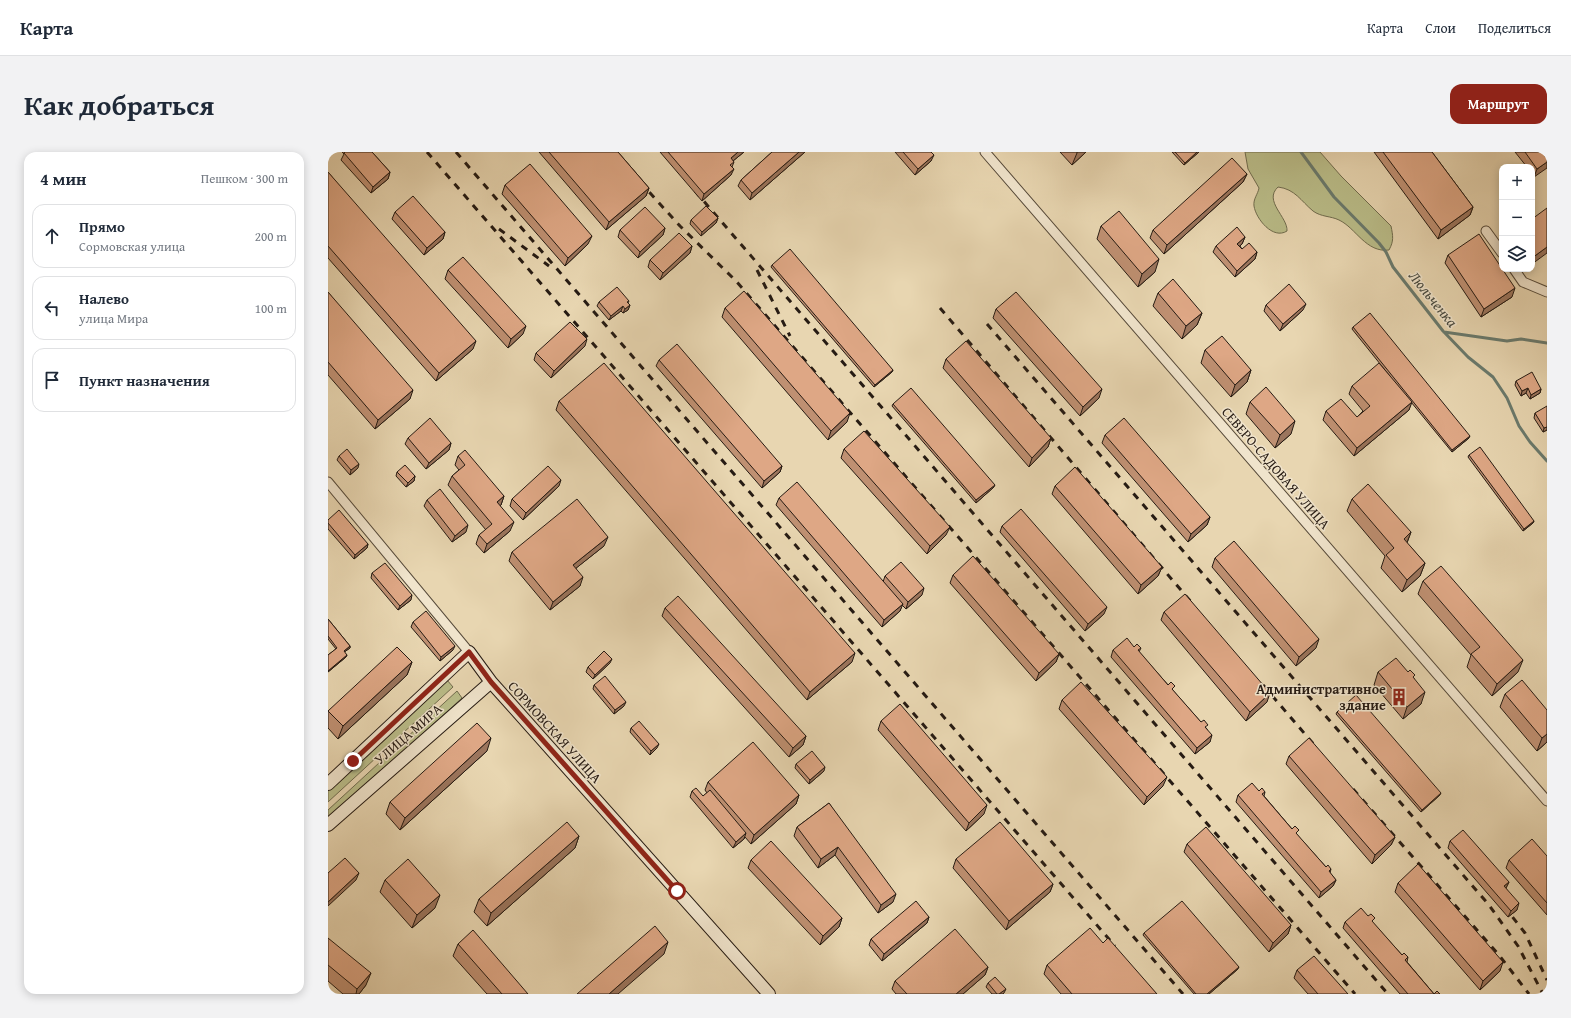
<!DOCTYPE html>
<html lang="ru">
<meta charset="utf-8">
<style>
body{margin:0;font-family:"Gentium Book Plus",serif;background:#f2f2f3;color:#1f2937}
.controls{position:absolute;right:12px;top:12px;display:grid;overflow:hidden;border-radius:8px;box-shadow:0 2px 10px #0003}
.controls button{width:36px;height:36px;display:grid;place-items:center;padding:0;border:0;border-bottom:1px solid #e0e1e3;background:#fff;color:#1f2937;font:20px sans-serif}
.stop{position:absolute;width:12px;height:12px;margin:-9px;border:3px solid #8f2418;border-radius:50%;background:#fff}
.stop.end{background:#8f2418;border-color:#fff;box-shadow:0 1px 4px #0008}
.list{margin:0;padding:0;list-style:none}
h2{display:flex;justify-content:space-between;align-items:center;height:52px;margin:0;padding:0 16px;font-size:17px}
h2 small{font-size:13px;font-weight:400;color:#747a83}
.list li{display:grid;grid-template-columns:26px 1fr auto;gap:12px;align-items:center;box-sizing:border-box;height:64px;margin:0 8px 8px;padding:0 8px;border:1px solid #e0e1e3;border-radius:12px}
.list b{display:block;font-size:15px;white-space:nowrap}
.list p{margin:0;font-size:13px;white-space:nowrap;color:#747a83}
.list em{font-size:13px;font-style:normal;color:#747a83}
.icon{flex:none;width:22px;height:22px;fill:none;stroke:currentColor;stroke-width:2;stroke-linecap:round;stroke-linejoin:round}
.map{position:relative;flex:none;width:1219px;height:842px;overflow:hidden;border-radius:12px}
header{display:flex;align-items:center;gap:24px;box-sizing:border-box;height:56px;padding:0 20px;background:#fff;border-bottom:1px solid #e0e1e3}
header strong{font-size:19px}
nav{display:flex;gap:22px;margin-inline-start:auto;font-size:14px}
.intro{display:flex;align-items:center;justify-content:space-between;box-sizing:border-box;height:96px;padding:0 24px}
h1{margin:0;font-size:28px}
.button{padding:10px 18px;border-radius:12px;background:#8f2418;color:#fff;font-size:14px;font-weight:700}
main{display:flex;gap:24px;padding:0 24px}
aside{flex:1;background:#fff;border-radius:12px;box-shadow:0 2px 10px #0003}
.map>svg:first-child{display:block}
.green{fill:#babd89;stroke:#706c4e}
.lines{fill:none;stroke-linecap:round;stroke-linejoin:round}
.stream{stroke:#6a7a6d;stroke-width:3}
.street-casing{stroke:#564a3a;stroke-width:11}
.secondary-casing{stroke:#261b13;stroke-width:14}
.street{stroke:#f0e4cc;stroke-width:9}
.secondary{stroke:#f0e4cc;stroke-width:12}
.rail{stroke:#261b13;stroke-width:3;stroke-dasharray:7 7;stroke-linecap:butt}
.wall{fill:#bf9072;stroke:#261b13}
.shaded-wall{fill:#9b755d;stroke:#261b13}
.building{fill:#dea785;stroke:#261b13}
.route{stroke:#8f2418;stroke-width:5}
.labels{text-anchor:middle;stroke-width:3;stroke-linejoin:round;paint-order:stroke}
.street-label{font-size:14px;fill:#261b13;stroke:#f0e4cc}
.poi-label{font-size:14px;font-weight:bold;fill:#261b13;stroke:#f0e4cc;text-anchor:end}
.water-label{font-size:15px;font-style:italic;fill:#484a40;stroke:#f0e4cc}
</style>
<header>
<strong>Карта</strong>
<nav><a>Карта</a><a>Слои</a><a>Поделиться</a></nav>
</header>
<div class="intro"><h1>Как добраться</h1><a class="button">Маршрут</a></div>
<main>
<aside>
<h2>4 мин<small>Пешком · 300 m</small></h2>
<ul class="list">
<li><svg class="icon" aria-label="ahead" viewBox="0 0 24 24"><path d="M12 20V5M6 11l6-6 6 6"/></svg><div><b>Прямо</b><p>Сормовская улица</p></div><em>200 m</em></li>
<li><svg class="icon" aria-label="left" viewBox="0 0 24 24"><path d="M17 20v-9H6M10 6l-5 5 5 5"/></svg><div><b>Налево</b><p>улица Мира</p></div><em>100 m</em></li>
<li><svg class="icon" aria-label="arrive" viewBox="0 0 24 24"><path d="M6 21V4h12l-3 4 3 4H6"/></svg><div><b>Пункт назначения</b></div></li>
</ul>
</aside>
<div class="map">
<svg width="1219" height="842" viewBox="0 0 1219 842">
<rect width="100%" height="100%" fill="#e8d6b1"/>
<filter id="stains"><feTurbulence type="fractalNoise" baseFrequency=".005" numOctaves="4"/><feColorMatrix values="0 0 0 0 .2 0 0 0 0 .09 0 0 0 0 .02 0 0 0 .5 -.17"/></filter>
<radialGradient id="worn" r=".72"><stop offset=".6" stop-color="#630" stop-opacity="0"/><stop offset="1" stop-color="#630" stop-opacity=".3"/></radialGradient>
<path class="green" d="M917 0H992L1013 24 1063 74C1065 84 1066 89 1061 98 1038 101 1028 76 1011 68 1003 64 993 65 985 59 973 49 967 37 950 35 935 49 960 65 959 79 945 88 928 67 926 54 925 47 930 42 931 36L920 17Z
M119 528 125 535 0 650V638Z
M129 539 134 546 0 668V658Z"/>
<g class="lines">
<path class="stream" d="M973 0 1006 45 1051 91 1058 100 1065 115 1115 179 1140 205 1165 225 1179 246 1191 274 1202 290 1219 309
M1116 180 1179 189 1193 187 1219 191"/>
<g class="street-casing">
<path id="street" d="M657 0 1219 649
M1158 79 1174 101
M1186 117 1195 130 1219 140
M0 330 141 500"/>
</g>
<g class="secondary-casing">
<path id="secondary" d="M0 632 141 500 163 530 441 842
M0 673 163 530"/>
</g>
<use href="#street" class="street"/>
<use href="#secondary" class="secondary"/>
<path class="rail" d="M99 0 787 794
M128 0 855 842
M312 30 352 74 408 129 1027 842
M367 39 1060 842
M171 77 221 114
M429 118 462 184
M612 156 864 451
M659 172 1161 753 1190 794 1215 842
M935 533 988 595
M1025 637 1171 803 1201 842
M1176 754 1197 781 1219 828"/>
</g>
<path class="wall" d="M14 0H44L62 20 60 27 43 41 13 8 16 2Z
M211 0H290L321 36 318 44 278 78Z
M332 0H416L405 9 406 10 404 15 403 23 374 49Z
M444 0H477L422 48 410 34 413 28Z
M567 0H603V9L587 23Z
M732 0H758L744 13Z
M844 0H871L856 13Z
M1046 0H1104L1145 55 1142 63 1110 87Z
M1187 0H1219L1206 25 1204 22V15H1199Z
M0 20 145 197 108 229 0 106Z
M919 22 915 30 836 102 822 86 825 78Z
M177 33 260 92 237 114 174 42Z
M67 60 117 80 115 87 96 103 64 67Z
M390 66 388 71 373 84 362 72 363 68Z
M773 74 827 120 810 135 769 87Z
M337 76 335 83 310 106 290 85 292 78Z
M917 85 914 92 912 94 914 97 929 100 927 107 907 125 885 100 888 94Z
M364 94 362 101 332 128 320 115 322 108Z
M1120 103 1184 145 1153 165 1117 111Z
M444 113 565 218 564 220 546 235 443 115Z
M120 118 195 182 180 196 117 127Z
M0 140 82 247 47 277 0 223Z
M830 141 874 161 869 173 854 187 825 154Z
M301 149 300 151 302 153 300 158 295 161 293 159 281 168 269 154 271 150Z
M938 153 975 158 952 179 936 159Z
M397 156 519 270 500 288 394 165Z
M668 157 771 246 752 264 665 166Z
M1025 175 1141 286 1124 300 1083 250 1081 258 1026 304 995 268 998 259 1029 265 1035 259 1021 242 1024 234 1061 223 1024 177Z
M257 194 223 226 206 208 208 201Z
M877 198 923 218 919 230 903 245 873 211Z
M618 207 723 286 720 295 701 315 615 216Z
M331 208 454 314 452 320 434 336 328 214Z
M1188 229 1213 237 1212 241 1202 247 1198 241 1193 244 1187 233Z
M231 249 524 510 479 548 228 258Z
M922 250 963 282 947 296 918 262Z
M565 252 666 335 648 351 564 254Z
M1207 261 1219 278 1215 280 1206 266Z
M777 283 882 365 879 373 860 390 774 291Z
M80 286 123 291 121 298 98 317 77 292Z
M516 297 618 383 599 402 513 306Z
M1141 303 1206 369 1205 371 1195 379 1140 305Z
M11 304 30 316 22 323 9 308Z
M130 304 176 344 173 353 172 354 182 379 156 401 148 392 151 383 158 378 120 333 124 324 131 318 127 313Z
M69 320 87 324 86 329 78 335 68 324Z
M231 334 195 368 182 354 184 347Z
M727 334 834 415 830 424 810 442 724 342Z
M451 346 555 430 557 424 594 443 578 457 574 453 572 459 554 475 448 353Z
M1024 347 1083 380 1079 391 1097 411 1092 424 1074 440 1053 416 1057 404 1019 359Z
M99 348 138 380 124 390 96 354Z
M0 368 40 392 39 396 26 407 0 377Z
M674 374 776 462 757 479 672 380Z
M276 394 248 416 252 434 222 458 181 409 184 400Z
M887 406 988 496 968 514 884 415Z
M44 421 83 448 70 458 43 426Z
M625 423 731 502 728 510 708 529 622 431Z
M1095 429 1190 520 1164 544 1139 515 1143 503 1090 442Z
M337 456 478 584 475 593 461 605 334 464Z
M836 460 939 550 918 569 833 468Z
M0 467 22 494V496L16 500 19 503 18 505 0 520V503L8 497 0 487Z
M85 470 125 498 112 509 83 475Z
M813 496 811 500 879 577 882 590 867 602 783 505 785 498Z
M84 510 79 523 10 587 0 576V559Z
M282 511 265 527 258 520 260 515Z
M1050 520 1086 526 1093 552 1075 567 1046 533Z
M266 533 296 554 286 562 265 537Z
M1177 542 1219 558V590L1209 599 1172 555Z
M734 548 835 634 816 653 731 557Z
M1009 560 1112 643 1093 660 1008 562Z
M553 569 656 662 638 679 550 578Z
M303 576 329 596 322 603 302 580Z
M159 599 72 678 58 662 62 650Z
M961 604 1067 685 1063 693 1044 712 958 612Z
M468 612 496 619 481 632 467 616Z
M380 630 471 643 468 652 423 692 417 685 416 687 405 696 362 645 364 639 375 644 379 641 377 638Z
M931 639 937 640 936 644 964 677 998 715 1003 717 1002 721 1008 728 1005 734 991 746 908 650 910 643Z
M501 651 565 750 550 761 507 703 490 716 466 684 469 675Z
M251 684 247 696 159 774 146 760 151 747Z
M1122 689 1181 730 1178 736 1189 758 1180 765 1120 696Z
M859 692 963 773 960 782 941 800 856 700Z
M1219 704V763L1178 716 1181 708Z
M628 707 725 732 722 740 678 778 625 716Z
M423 708 514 766 511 775 492 793 420 716Z
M57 728 107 756 84 776 52 740Z
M1070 731 1172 819 1152 838 1067 740Z
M601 765 599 771 554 809 541 793 543 787Z
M1017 770 1045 771 1074 803 1080 805 1079 810 1106 842H1112H1072L1015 776Z
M816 781 910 817 881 842H866L815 783Z
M0 786 38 833 31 842H15L0 829Z
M775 791 829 842H733L716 822 719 813Z
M130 792 200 842H159L125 804Z
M660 815 657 823 635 842H568L564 837 567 829Z
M969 818 1020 842H980L966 826Z
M660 831 676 841 675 842H664L658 835Z"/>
<path class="shaded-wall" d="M410 0H416L400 13 403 6Z
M471 0H477L422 48 424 41Z
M749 0H758L744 13 749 1Z
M869 0H871L856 13 857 11Z
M606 3 603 9 587 23 590 17Z
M1219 10V16L1206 25 1209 17Z
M406 17 403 23 374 49 376 42Z
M62 20 60 27 43 41 45 35Z
M919 22 915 30 836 102 839 93Z
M321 36 318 44 278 78 281 70Z
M1145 55 1142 63 1110 87 1113 78Z
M390 66 388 71 373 84 374 80Z
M337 76 335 83 310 106 312 100Z
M117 80 115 87 96 103 99 96Z
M264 84 260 92 237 114 240 106Z
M917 85 914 92 907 98 909 92Z
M364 94 362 101 332 128 335 121Z
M1219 95V101L1204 112V106Z
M929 100 927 107 907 125 909 119Z
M831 107 827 120 810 135 814 122Z
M1187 136 1184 145 1153 165 1156 157Z
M978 152 975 158 952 179 955 172Z
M302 153 300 158 295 161 297 157Z
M295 154 293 159 281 168 283 164Z
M874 161 869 173 854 187 858 174Z
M198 174 195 182 180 196 183 187Z
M259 187 257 194 223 226 226 219Z
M148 189 145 197 108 229 111 221Z
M565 218 564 220 546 235 547 233Z
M923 218 919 230 903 245 907 233Z
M1200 236 1198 241 1193 244 1194 239Z
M774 237 771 246 752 264 755 255Z
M1213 237 1212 241 1202 247 1203 243Z
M85 238 82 247 47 277 50 268Z
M1084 250 1081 258 1026 304 1029 296Z
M522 261 519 270 500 288 503 279Z
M967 269 963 282 947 296 952 283Z
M1219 275V278L1215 280 1216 276Z
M1142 284 1141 286 1124 300V298Z
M723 286 720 295 701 315 704 306Z
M123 291 121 298 98 317 101 311Z
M31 312 30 316 22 323 23 318Z
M454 314 452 320 434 336 436 329Z
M87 324 86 329 78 335 80 331Z
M233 328 231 334 195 368 198 361Z
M667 333 666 335 648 351V348Z
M176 344 173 353 166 359 169 350Z
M882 365 879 373 860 390 863 382Z
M1206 369 1205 371 1195 379 1196 377Z
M186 370 182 379 156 401 159 392Z
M140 373 138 380 124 390 127 384Z
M622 375 618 383 599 402 602 394Z
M1083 380 1078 393 1076 387Z
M280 385 276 394 242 421 245 413Z
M40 392 39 396 26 407 27 403Z
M1097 411 1092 424 1074 440 1079 428Z
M834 415 830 424 810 442 813 433Z
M255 425 252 434 222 458 225 450Z
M596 436 594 443 578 457 580 450Z
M84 443 83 448 70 458 72 454Z
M575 452 572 459 554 475 556 468Z
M779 455 776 462 757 479 760 472Z
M991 487 988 496 968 514 971 505Z
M22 494V496L15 501 16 499Z
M127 494 125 498 112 509 113 505Z
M527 501 524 510 479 548 482 540Z
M731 502 728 510 708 529 711 521Z
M19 503 18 505 0 520V519Z
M284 507 282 511 265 527 267 523Z
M1195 508 1190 520 1164 544 1169 532Z
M84 510 79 523 10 587 15 574Z
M1097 540 1093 552 1075 567 1079 555Z
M942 541 939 550 918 569 922 560Z
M298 550 296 554 286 562 287 558Z
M1219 582V590L1209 599 1214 586Z
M884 583 882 590 867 602 869 596Z
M478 584 475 593 461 605 465 596Z
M163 586 159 599 72 678 77 666Z
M331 592 329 596 322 603 323 599Z
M497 615 496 619 481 632 482 628Z
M839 625 835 634 816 653 819 645Z
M1113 641 1112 643 1093 660 1094 658Z
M471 643 468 652 423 692 426 683Z
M659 653 656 662 638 679 641 671Z
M418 681 416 687 405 696 408 690Z
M251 684 247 696 159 774 163 761Z
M1067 685 1063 693 1044 712 1047 703Z
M510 695 507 703 490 716 493 707Z
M31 721 28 728 0 754V750Z
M1008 728 1005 734 991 746 993 740Z
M1181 730 1178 736 1176 734Z
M725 732 722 740 678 778 681 769Z
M568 742 565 750 550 761 553 753Z
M112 743 107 756 84 776 89 763Z
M1191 751 1189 758 1180 765 1183 759Z
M601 765 599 771 554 809 556 802Z
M514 766 511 775 492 793 495 784Z
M963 773 960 782 941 800 945 791Z
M340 790 336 802 290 842H281Z
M1175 810 1172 819 1152 838 1155 829Z
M660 815 657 823 635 842H628Z
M911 815 910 817 881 842H879Z
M43 821 38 833 31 842H28L29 837Z
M678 837 676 841 675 842H671Z"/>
<path class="building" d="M17 0H44L62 20 45 35 16 1Z
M221 0H290L321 36 281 70Z
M340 0H410L403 6 406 10 402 13 406 17 376 42Z
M444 0H471L424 41 413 28Z
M575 0H603L606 3 590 17Z
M847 0H869L857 11Z
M1055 0H1104L1145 55 1113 78Z
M1197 0H1219V10L1209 17Z
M904 6 919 22 839 93 825 78Z
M202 12 264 84 240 106 177 33Z
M0 20 148 189 111 221 0 94Z
M85 44 117 80 99 96 67 60Z
M378 54 390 66 374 80 363 68Z
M317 55 337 76 312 100 292 78Z
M1219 56V95L1204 106V67Z
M791 59 831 107 814 122 773 74Z
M909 75 917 85 909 92 914 97 921 91 929 100 909 119 888 94Z
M351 81 364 94 335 121 322 108Z
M1151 82 1187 136 1156 157 1120 103Z
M462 97 565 218 547 233 444 113Z
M135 105 198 174 183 187 120 118Z
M845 127 874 161 858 174 830 141Z
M961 132 978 152 955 172 938 153Z
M289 135 301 149 299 150 302 153 297 157 295 154 283 164 271 150Z
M416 139 522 261 503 279 397 156Z
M0 140 85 238 50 268 0 210Z
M688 140 774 237 755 255 668 157Z
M1042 161 1142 284 1124 298 1025 175Z
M242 170 259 187 226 219 208 201Z
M894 184 923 218 907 233 877 198Z
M638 189 723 286 704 306 618 207Z
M349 192 454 314 436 329 331 208Z
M276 211 527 501 482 540 231 249Z
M1051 211 1084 250 1029 296 998 259 1013 247 1029 265 1042 254 1024 234Z
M1204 220 1213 237 1203 243 1200 236 1194 239 1188 229Z
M938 235 967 269 952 283 922 250Z
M583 236 667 333 648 348 565 252Z
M1219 254V275L1216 276 1207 261Z
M102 266 123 291 101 311 80 286Z
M796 266 882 365 863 382 777 283Z
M536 279 622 375 602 394 516 297Z
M1152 295 1206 369 1196 377 1141 303Z
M19 297 31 312 23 318 11 304Z
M137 298 176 344 169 350 186 370 159 392 151 383 164 372 124 324 137 313 130 304Z
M77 313 87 324 80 331 69 320Z
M220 314 233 328 198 361 184 347Z
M747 315 834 415 813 433 727 334Z
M469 330 575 452 556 468 451 346Z
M1040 332 1083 380 1076 387 1097 411 1079 428 1058 403 1066 396 1024 347Z
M112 337 140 373 127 384 99 348Z
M249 347 280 385 245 413 255 425 225 450 184 400Z
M693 357 779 455 760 472 674 374Z
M11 358 40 392 27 403 0 371V368Z
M906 389 991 487 971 505 887 406Z
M645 404 731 502 711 521 625 423Z
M573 410 596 436 580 450 557 424Z
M57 411 84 443 72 454 44 421Z
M1113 414 1195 508 1169 532 1143 502 1152 495 1095 429Z
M857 442 942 541 922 560 836 460Z
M350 444 478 584 465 596 337 456Z
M98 459 127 494 113 505 85 470Z
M0 467 22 494 16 499 19 503 0 519V503L9 496 0 484Z
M799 486 806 495 809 492 813 496 810 498 840 533 843 530 847 534 844 537 873 570 876 568 880 573 877 575 884 583 869 596 785 498Z
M69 495 84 510 15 574 0 559Z
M276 499 284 507 267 523 260 515Z
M1068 506 1080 520 1082 518 1087 523 1085 525 1097 540 1079 555 1050 520Z
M277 524 298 550 287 558 266 533Z
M1194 528 1219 558V582L1214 586 1177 542Z
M753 530 839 625 819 645 734 548Z
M1028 543 1113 641 1094 658 1009 560Z
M572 552 659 653 641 671 553 569Z
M311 569 331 592 323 599 303 576Z
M149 571 163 586 77 666 62 650Z
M981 586 1067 685 1047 703 961 604Z
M425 590 471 643 426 683 380 630Z
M484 599 497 615 482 628 468 612Z
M924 631 931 639 934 636 937 640 934 642 964 677 967 674 971 678 968 681 998 715 1000 713 1003 717 1001 719 1008 728 993 740 910 643Z
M368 636 375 644 382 638 418 681 408 690 364 639Z
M501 651 568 742 553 753 510 695 493 707 469 675Z
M239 670 251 684 163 761 151 747Z
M672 670 725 732 681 769 628 707Z
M878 675 963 773 945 791 859 692Z
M1135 678 1181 730 1176 734 1191 751 1183 759 1122 689Z
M1204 687 1219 704V751L1181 708Z
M443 689 514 766 495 784 423 708Z
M17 706 31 721 0 750V721Z
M80 707 112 743 89 763 57 728Z
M1090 712 1175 810 1155 829 1070 731Z
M588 749 601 765 556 802 543 787Z
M854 749 911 815 879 842H868L816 781Z
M1033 756 1040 764 1043 762 1047 766 1044 769 1074 803 1076 801 1080 805 1077 808 1106 842 1109 839 1112 842H1080L1017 770Z
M327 774 340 790 281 842H249Z
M762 776 775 791 780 786 829 842H744L719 813Z
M627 777 660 815 628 842H579L567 829Z
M145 778 200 842H174L130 792Z
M0 786 43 821 29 837 0 813Z
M986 804 1020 842H990L969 818Z
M667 825 678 837 671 842H669L660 831Z"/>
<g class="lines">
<path class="route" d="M25 609 141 500 163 530 349 739"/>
</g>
<defs>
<g id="building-bare" transform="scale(1.38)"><path d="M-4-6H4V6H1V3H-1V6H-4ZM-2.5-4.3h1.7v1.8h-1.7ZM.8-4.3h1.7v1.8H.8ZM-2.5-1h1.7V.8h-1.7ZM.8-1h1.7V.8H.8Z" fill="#8f2418" stroke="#f0e4cc" stroke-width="2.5" paint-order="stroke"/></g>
</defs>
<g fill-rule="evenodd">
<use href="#building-bare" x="1071" y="545"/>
</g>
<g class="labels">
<g class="street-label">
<text transform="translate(948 316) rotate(49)" y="5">СЕВЕРО-САДОВАЯ УЛИЦА</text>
<text transform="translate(227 580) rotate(48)" y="5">СОРМОВСКАЯ УЛИЦА</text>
<text transform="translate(80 582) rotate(-41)" y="5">УЛИЦА МИРА</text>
</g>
<g class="poi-label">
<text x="1058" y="542">Административное<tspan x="1058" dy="16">здание</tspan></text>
</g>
<g class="water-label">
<text transform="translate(1105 147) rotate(51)" y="5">Люльченка</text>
</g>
</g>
<rect width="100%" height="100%" filter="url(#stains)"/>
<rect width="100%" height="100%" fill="url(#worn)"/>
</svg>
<div class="controls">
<button>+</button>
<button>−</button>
<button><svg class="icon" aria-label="layers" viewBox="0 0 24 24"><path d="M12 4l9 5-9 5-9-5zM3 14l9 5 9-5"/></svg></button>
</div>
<div class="stop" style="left:349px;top:739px"></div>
<div class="stop end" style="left:25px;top:609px"></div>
</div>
</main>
